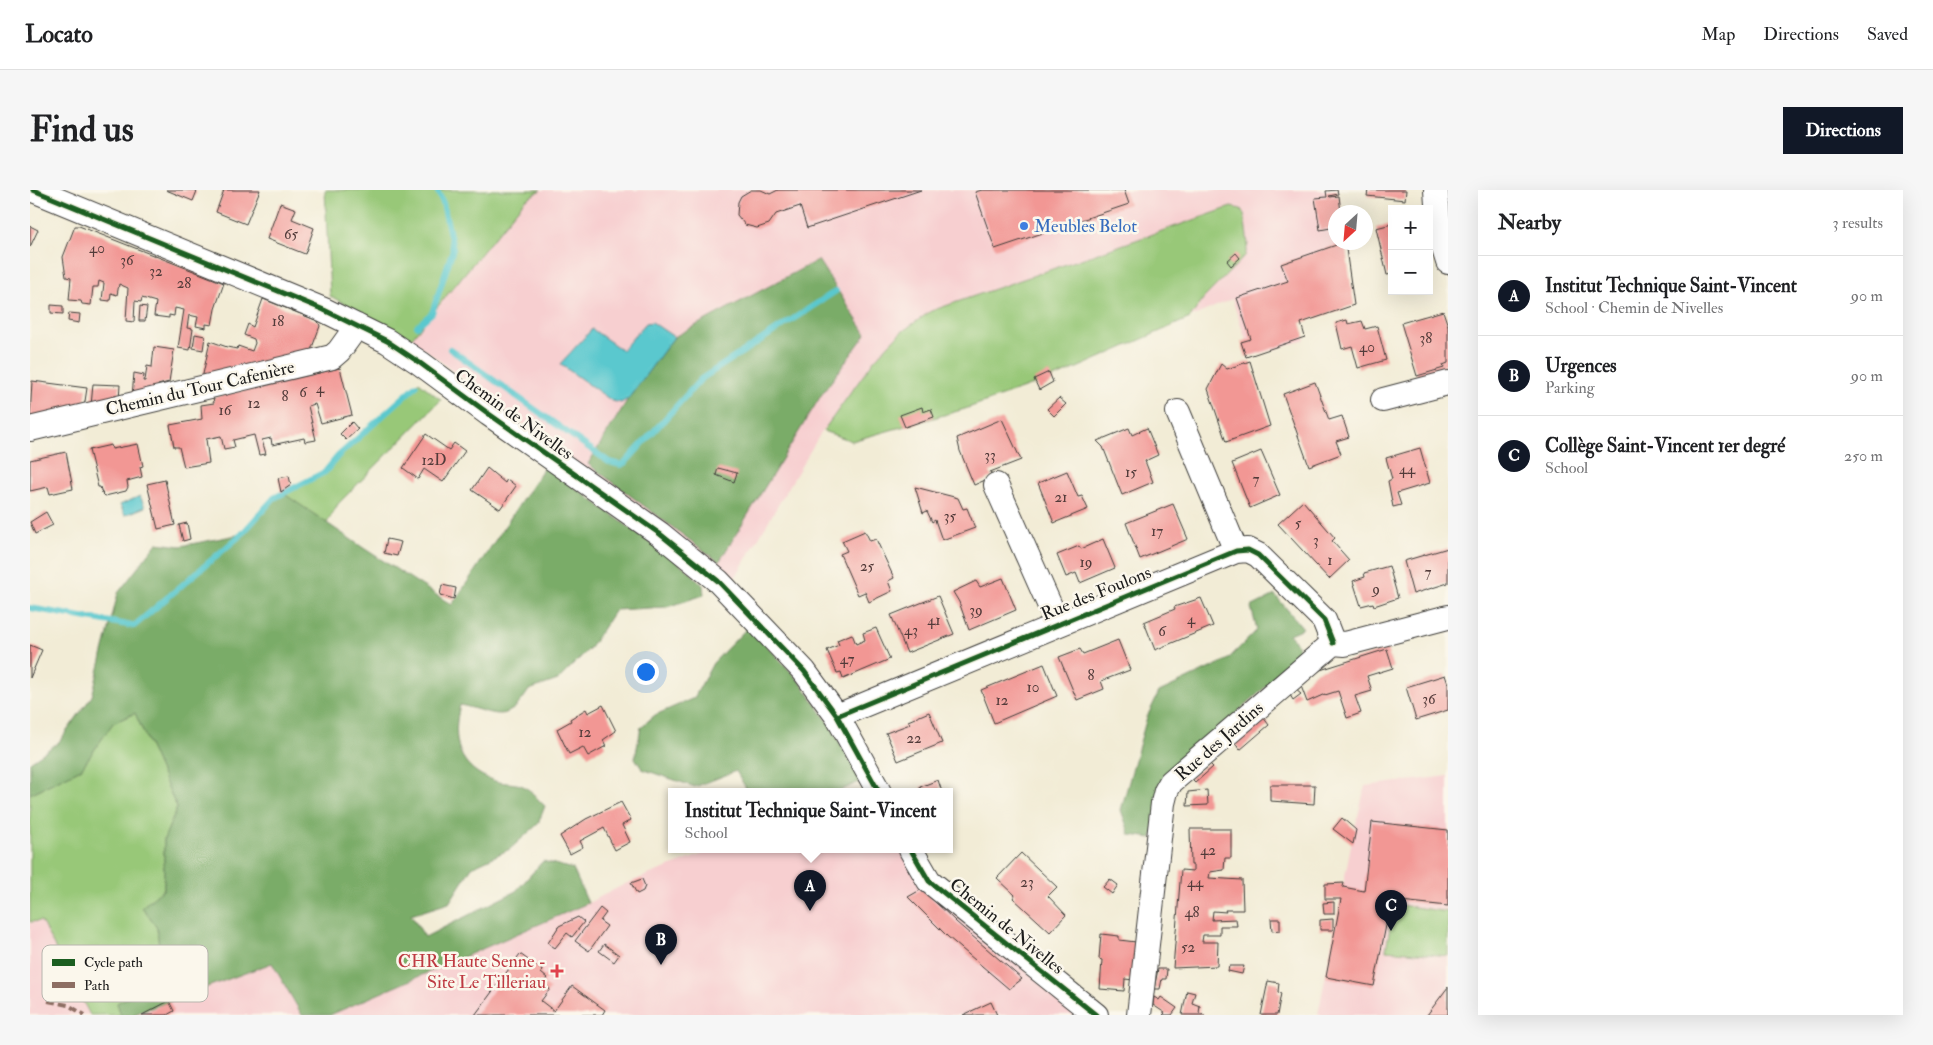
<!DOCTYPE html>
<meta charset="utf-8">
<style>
body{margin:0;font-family:"IM FELL Double Pica",serif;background:#f6f6f6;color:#202124}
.controls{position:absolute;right:15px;top:15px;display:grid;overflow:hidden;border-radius:0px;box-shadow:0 5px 20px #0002}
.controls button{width:45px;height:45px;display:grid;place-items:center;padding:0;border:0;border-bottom:1px solid #e0e0e0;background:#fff;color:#202124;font:25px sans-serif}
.compass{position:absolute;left:1298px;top:15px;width:45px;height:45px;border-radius:50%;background:#fff;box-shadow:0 5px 20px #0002;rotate:206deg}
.you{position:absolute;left:615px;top:481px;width:18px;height:18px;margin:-12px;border:4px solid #fff;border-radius:50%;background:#1a73e8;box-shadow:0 0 0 8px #1a73e833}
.badge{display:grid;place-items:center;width:32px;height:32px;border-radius:50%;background:#111827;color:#fff;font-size:16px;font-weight:700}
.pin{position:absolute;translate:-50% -41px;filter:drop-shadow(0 1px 2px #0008)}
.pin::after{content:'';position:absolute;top:26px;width:18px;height:15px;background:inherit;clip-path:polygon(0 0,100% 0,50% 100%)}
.popup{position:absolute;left:638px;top:598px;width:285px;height:65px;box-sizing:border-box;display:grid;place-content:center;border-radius:0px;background:#fff;filter:drop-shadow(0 1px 4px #0005);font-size:16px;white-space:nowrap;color:#757577}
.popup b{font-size:19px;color:#202124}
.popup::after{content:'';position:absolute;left:50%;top:100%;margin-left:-10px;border:10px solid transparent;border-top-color:#fff}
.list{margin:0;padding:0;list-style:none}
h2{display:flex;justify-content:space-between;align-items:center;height:65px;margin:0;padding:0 20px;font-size:21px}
h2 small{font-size:16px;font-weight:400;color:#757577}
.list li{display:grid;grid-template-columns:32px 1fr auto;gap:15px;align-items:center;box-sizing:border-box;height:80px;padding:0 20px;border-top:1px solid #e0e0e0}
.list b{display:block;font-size:19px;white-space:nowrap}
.list p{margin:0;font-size:16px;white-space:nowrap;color:#757577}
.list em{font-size:16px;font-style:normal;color:#757577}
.map{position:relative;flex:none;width:1418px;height:825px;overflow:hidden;border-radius:0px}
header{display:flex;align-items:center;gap:30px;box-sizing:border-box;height:70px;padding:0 25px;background:#fff;border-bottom:1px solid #e0e0e0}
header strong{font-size:24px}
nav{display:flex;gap:28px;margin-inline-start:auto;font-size:18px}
.intro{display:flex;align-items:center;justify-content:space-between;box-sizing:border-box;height:120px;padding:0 30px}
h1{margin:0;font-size:35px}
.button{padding:12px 22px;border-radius:0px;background:#111827;color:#fff;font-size:18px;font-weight:700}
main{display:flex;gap:30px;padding:0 30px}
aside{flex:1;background:#fff;border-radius:0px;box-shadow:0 5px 20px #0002}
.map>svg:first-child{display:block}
.built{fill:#f7cfd0}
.green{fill:#98c878;stroke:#5a724a}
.forest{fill:#7aac68;stroke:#4b6442}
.water{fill:#5ac8ce;stroke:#3b7275}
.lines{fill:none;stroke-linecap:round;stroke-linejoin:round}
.stream{stroke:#5ac8ce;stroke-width:6}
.building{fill:#f29794}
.street-casing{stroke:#3c3b38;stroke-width:26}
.street{stroke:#fff;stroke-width:24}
.quiet{stroke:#8d6e63;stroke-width:4;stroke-dasharray:8 4;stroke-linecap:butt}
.cycleway-casing{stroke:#fbf7ec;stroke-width:8}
.cycleway{stroke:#1b5e20;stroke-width:5}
.shop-dot{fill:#3f7fe0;stroke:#fbf7ec;stroke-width:2}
.health-dot{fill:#e0444e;stroke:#fbf7ec;stroke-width:2}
.labels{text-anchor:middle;stroke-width:5;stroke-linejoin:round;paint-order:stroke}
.number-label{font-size:15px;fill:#523b3a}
.shop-label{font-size:18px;fill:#366cbe;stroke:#fbf7ec;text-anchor:start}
.street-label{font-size:18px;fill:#1c1c1c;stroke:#fbf7ec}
.health-label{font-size:18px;fill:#be3a42;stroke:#fbf7ec;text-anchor:end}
.key{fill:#fbf7ec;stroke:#b8b5ae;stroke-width:1}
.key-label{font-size:14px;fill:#1c1c1c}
</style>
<header>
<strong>Locato</strong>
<nav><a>Map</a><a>Directions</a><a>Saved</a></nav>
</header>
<div class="intro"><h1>Find us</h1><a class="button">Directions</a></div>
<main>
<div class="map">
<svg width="1418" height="825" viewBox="0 0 1418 825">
<rect width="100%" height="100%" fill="#fbf7ec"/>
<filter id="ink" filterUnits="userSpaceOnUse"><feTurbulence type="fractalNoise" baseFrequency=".02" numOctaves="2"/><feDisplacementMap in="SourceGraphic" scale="10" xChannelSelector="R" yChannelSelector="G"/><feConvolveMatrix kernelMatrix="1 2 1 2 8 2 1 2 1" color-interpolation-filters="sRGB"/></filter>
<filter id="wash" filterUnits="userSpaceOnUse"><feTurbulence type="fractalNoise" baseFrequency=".0096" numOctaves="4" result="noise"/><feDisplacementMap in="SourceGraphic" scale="20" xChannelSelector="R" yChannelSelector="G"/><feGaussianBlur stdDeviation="1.12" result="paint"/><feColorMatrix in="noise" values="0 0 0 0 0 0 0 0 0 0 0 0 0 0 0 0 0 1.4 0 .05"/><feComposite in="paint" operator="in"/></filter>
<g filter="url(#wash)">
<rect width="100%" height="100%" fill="#f2ecd6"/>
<path class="built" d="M511 0H1304L1308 22H1306V52L1313 53 1322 111 1269 128 1275 150 1222 166 1202 109 1031 185 935 219 822 251 792 241 703 391 381 149 495 10Z
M1418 586V825H1288L1321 655 1335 596Z
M683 660H890L904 686 1070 825H300L558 713 597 693Z
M11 731 60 825H0V733Z
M242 773 272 825H102Z"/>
<path class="green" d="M295 0H511L495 10 381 149 300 106Z
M1201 17 1211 19 1214 24 1218 54 1215 66 1173 109 1160 128 1031 185 935 219 822 251 793 241 845 169 870 143 901 121Z
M389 192 411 210 308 314 297 333 256 306 253 303 295 282 308 266Z
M105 523 147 618 134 649V699L112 717 127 738 132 784 117 797 87 813 91 825H60L11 731 0 732V604L51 579 83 533Z
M1364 714 1418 722V766L1356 760Z"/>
<path class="forest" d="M788 70 836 144 792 204 689 372 558 274 598 209 644 147Z
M515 276 658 380 673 395 674 405 637 417 585 420 560 458 528 490 499 500C476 537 464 522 430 515 421 550 428 579 465 591 474 594 487 592 495 597 502 601 509 611 515 616L508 634 480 659 442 677 419 713 381 725 395 747 486 701 513 671 543 679 558 713 300 825H272L242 773 102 825H91L87 813 117 797 132 784 127 738 112 717 134 699V649L147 618 105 523 83 533 51 579 0 604V572L29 552 62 506 88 403 127 353 151 356 212 344 241 311 253 303 335 359 422 415Z
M1245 405 1273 438 1259 444 1266 452 1271 465 1141 582 1122 648 1100 645 1091 620 1117 527 1129 502 1197 470 1227 440 1221 417Z
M719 436 771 493 800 535 831 591 808 602H718L706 581 665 597 612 579 605 568 611 537 625 525 664 508 683 473Z"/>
<path class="water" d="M622 132 644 147 598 209 591 213 582 211 530 174 562 139 592 160 616 133Z
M110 306 115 317 95 325 90 315Z"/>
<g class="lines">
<path class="stream" d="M387 136 402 123 423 59 413 13 407 0
M420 159 579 272 591 275 596 272 671 189 806 101
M0 418 104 436 212 344 244 308 295 282 308 266 386 196"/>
</g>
<g id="blocks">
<path class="building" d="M136 0H165L167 1 163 11Z
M194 0H230L216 34 186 22Z
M721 0H731L740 4 748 0H891L777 38 770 16 746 24 739 34 727 38 715 35 707 25 708 12 711 6Z
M952 0H1094L1099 14 965 59 945 2Z
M1307 0 1308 4 1299 6 1300 7 1309 6 1311 22H1306V37L1290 40 1285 8 1297 7 1296 1Z
M1338 0H1376L1375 10 1337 6Z
M250 13 266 19 262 29 284 38 275 64 237 49Z
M1362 34V84L1357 85 1346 38Z
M0 36 8 40 0 57Z
M45 36H49L194 93 185 119 182 135 176 134V138L166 136 168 127 159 125 157 138 163 139 160 160 148 158 154 120 145 118 144 126 139 125V128L124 126 126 112 112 108 111 112 105 111 104 132 96 131 98 98 89 94 87 105 81 103 80 111 72 110 74 93 69 91 68 97H63L61 115 52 114 51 111 39 110 41 88 36 87 33 67Z
M1315 52 1324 115 1271 133 1275 147 1216 167 1211 152 1221 149 1207 108 1258 91 1251 74Z
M1206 63 1210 68 1201 76 1197 71Z
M233 109 288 131 290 136 280 163 172 189 180 151 197 157 207 159 208 156 222 161 225 153 224 149 214 145 218 134 223 137Z
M21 115 33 116V124L21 123Z
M110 116 117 117 115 131H109Z
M1413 121 1418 136V173L1413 175 1414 178 1387 186 1371 133Z
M39 123 50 124 49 133 38 131Z
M1317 130 1318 134 1332 131 1335 139 1347 136 1356 170 1328 178 1322 156 1312 159 1306 133Z
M165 144 175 146 173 160 163 158Z
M124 157 144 160 139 192 128 195 129 200 102 207 104 183 114 185 113 191H115L117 176 122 177Z
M1220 171 1240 236 1196 252 1178 199 1191 174 1197 179Z
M310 178 322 225 291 233 285 214 278 216 286 250 275 252 274 248 242 255 241 248 232 250 236 264 229 265 224 245 203 250 205 257 194 259 191 246 176 249 179 273 154 277 149 257H144L140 235 172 229 171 215 184 213 183 207Z
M1019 182 1023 192 1009 200 1004 189Z
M2 191 57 198 54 218 0 229Z
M1285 192 1299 230 1312 226 1319 247 1306 251 1311 264 1279 276 1253 204Z
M63 194 90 195 89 210 61 216Z
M1029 208 1036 214 1024 226 1017 219Z
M892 217 893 222 901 219 904 227 875 237 870 225Z
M972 229 991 270 960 282 962 287 944 295 930 261 927 248Z
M322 232 328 239 316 250 310 244Z
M1099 238 1102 245 1117 238 1128 265 1115 271 1123 292 1092 305 1073 257 1067 251Z
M396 244 419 260 424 253 435 261 413 292 394 279 388 289 373 278Z
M108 254 113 276 110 277 112 287 97 291 98 297 96 301 75 306 72 303 70 297H68L59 260 81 255 82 259Z
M1390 258 1400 293 1367 303 1371 315 1363 317 1358 291 1362 289 1356 268Z
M1231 261 1250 305 1220 318 1202 273Z
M36 262 43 299 20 304 18 297 0 301V270Z
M457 278 475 293 477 289 486 296 470 319 442 300Z
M688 278 707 283 704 292 686 285Z
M1037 281 1048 307 1052 306 1058 319 1024 333 1008 293Z
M259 286 261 295 251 302 248 288Z
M135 290 145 335 128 339 117 294Z
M885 297 928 308 933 319 937 318 945 338 912 350 905 330 902 332 897 321 893 323Z
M1273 311 1305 348 1302 351 1319 370 1299 389 1248 334Z
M1143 314 1158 349 1110 369 1096 333Z
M16 322 23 335 5 344 0 332Z
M157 333 160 349 153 351 149 335Z
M835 341 840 351 846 349 864 388 858 391 862 401 839 412 835 402 828 405 810 364 817 361 812 351Z
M357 349 371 352 367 366 354 363Z
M1073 349 1085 378 1050 393 1046 383 1036 387 1027 365 1049 356 1051 359Z
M1418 358V393L1383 404 1374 371Z
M1359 376 1368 408 1344 416 1343 413 1331 416 1323 391 1335 387 1334 383Z
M973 388 986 420 939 440 929 412 923 402 946 391 950 397Z
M412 395 426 398 424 409 410 405Z
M908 406 924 444 877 463 861 425Z
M1171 408 1183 436 1125 460 1114 432 1145 419 1144 417Z
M846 438 860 469 813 489 811 482 807 483 797 460 809 455 807 450 822 444 826 454 835 450 833 443Z
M1088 450 1100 480 1071 491 1074 499 1047 510 1029 467 1050 459 1053 464Z
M0 455 12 460 0 488Z
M1357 459 1363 478 1337 486 1342 501 1325 506 1331 523 1317 528 1308 501 1295 505V504L1277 512 1271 496 1287 481Z
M1014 474 1027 506 964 533 951 500Z
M1415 485 1418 494V520L1386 530 1376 497Z
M1266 500 1271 504 1263 510 1260 505Z
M573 515 586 541 573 550 576 556 558 566 553 557 539 564 527 539 541 531 540 529 556 519 558 523Z
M899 522 912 553 868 571 856 543 880 534 878 531Z
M1233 527 1239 535 1210 560 1204 552Z
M1179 573 1183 577 1165 593 1160 588Z
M908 590 912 602H892L890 597Z
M1240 595H1285L1284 614 1240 611Z
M1177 600 1178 615 1157 616 1158 602Z
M591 612 601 630 592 635 600 652 585 660 574 638 550 651 553 657 540 664 530 646 556 629Z
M1312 628 1326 640 1323 654 1303 639Z
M1342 632 1418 640V716L1361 710 1344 796 1296 787 1311 709H1295V694L1314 693 1313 697 1334 701Z
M1160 639H1201V668H1195L1194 680 1180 682 1179 688 1212 690 1213 720H1195L1196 722 1183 721 1182 730 1206 729 1207 736H1190V745H1173L1172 752H1188L1187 776 1143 778 1151 680 1163 681V675H1161Z
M991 663 1027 697 1018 706 1036 725 1020 742 983 708 985 705 967 688Z
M612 689 615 696 613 701 607 704 601 693Z
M1080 689 1088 695 1082 704 1073 697Z
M892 699 926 732 992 789 979 799 918 747 878 707Z
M1304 712V724H1294L1293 713Z
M570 718 576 723 570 731 577 736 559 761 545 751Z
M548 727 554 732 542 747 537 743 525 758 518 753 529 736Z
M1241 729H1250V740L1242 741Z
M1303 729V740H1290V730Z
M1071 744 1089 746V750L1106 752 1103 790 1095 789 1094 801 1070 799 1072 770 1069 769Z
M574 754 589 765 584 772 569 761Z
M490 764 512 780 511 783 517 788 513 793 520 799 511 811 524 821 542 796 575 820 572 825H445Z
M1199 776H1214L1212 784 1198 781Z
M1128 779H1137L1136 789H1132L1130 799H1124Z
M1238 791 1249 793 1248 802 1251 803 1247 825H1231Z
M1418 797V825H1397Z
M1157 801 1165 803 1162 813 1170 816 1169 823 1175 825H1152Z
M1124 807 1129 810 1131 807 1147 818 1142 825H1133L1135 823 1123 815Z
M139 811 144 821 137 825H112Z
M961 812 967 825H933Z"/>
</g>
</g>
<g filter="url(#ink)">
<use href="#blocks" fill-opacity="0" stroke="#3c3b38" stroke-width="1"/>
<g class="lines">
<g class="street-casing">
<path id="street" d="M3 0 294 120 357 151 390 173 459 224 630 344 688 391 774 481 807 526 849 602
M1406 0 1409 43 1418 72
M1353 210 1418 193
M1148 222 1206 361
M0 239 302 167 309 161 327 136
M966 295 1028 434
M807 526 1206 361 1218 360 1228 365 1294 430 1303 453
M881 660 899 691 1066 825
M1109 825 1133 613 1136 601 1141 592 1303 453 1315 454 1418 427"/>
</g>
<use href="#street" class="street"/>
<path class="quiet" d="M18 811 38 815 55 825"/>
<g class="cycleway-casing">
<path id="cycleway" d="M3 0 294 120 357 151 390 173 459 224 630 344 688 391 774 481 807 526 849 602
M807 526 1206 361 1218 360 1228 365 1294 430 1303 453
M881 660 899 691 1066 825"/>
</g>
<use href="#cycleway" class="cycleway"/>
</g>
</g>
<circle class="shop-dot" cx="994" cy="36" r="5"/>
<path class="health-dot" d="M524.5 773.5h5v5h5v5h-5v5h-5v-5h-5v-5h5z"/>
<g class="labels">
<g class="number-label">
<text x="261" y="49">65</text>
<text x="67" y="63">40</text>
<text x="97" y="75">36</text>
<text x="126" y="86">32</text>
<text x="154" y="98">28</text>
<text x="248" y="136">18</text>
<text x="1396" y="153">38</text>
<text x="1337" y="162">40</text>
<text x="290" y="203">4</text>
<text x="273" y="207">6</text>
<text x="255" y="211">8</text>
<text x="224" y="218">12</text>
<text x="195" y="225">16</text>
<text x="960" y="270">33</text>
<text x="404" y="275">12D</text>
<text x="1377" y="284">44</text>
<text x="1101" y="287">15</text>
<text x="1226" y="294">7</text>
<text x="1031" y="312">21</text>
<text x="920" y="331">35</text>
<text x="1268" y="338">5</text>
<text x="1127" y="346">17</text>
<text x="1286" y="355">3</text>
<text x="1300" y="375">1</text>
<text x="1056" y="377">19</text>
<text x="837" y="381">25</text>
<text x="1398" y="387">7</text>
<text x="1346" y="404">9</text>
<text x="946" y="425">39</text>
<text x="1161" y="434">4</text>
<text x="904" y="435">41</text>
<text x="881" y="445">43</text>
<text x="1132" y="446">6</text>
<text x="817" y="474">47</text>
<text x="1061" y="490">8</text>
<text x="1003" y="502">10</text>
<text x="1399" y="514">36</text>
<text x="972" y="515">12</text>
<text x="555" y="547">12</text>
<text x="884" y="553">22</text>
<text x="1178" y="665">42</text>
<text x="997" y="697">23</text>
<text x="1165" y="697">44</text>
<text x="1162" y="727">48</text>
<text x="1158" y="762">52</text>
</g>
<g class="shop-label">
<text x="1004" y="42">Meubles Belot</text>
</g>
<g class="street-label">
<text transform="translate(170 198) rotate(-13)" y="6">Chemin du Tour Cafenière</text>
<text transform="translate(484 224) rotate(36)" y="6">Chemin de Nivelles</text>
<text transform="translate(1066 403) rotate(-22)" y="6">Rue des Foulons</text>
<text transform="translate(1189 551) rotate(-41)" y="6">Rue des Jardins</text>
<text transform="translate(977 736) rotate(39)" y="6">Chemin de Nivelles</text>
</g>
<g class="health-label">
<text x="516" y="777">CHR Haute Senne -<tspan x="516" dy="21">Site Le Tilleriau</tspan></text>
</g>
</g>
<rect x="12" y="755" width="166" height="57" rx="8" class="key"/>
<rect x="22" y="769" width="23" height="7" fill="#1b5e20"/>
<rect x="22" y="792" width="23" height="6" fill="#8d6e63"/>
<g class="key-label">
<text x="54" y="777">Cycle path</text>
<text x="54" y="800">Path</text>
</g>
</svg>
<div class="controls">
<button>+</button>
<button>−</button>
</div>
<svg class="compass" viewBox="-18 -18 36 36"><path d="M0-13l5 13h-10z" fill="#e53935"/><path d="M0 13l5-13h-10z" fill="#757577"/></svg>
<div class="you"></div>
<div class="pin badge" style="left:780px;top:721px">A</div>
<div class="popup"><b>Institut Technique Saint-Vincent</b>School</div>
<div class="pin badge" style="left:631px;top:775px">B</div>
<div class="pin badge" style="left:1361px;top:741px">C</div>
</div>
<aside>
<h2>Nearby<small>3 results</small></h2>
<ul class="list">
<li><span class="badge">A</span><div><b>Institut Technique Saint-Vincent</b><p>School · Chemin de Nivelles</p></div><em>90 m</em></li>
<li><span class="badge">B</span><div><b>Urgences</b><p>Parking</p></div><em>90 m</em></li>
<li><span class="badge">C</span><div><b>Collège Saint-Vincent 1er degré</b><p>School</p></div><em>250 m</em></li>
</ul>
</aside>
</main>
